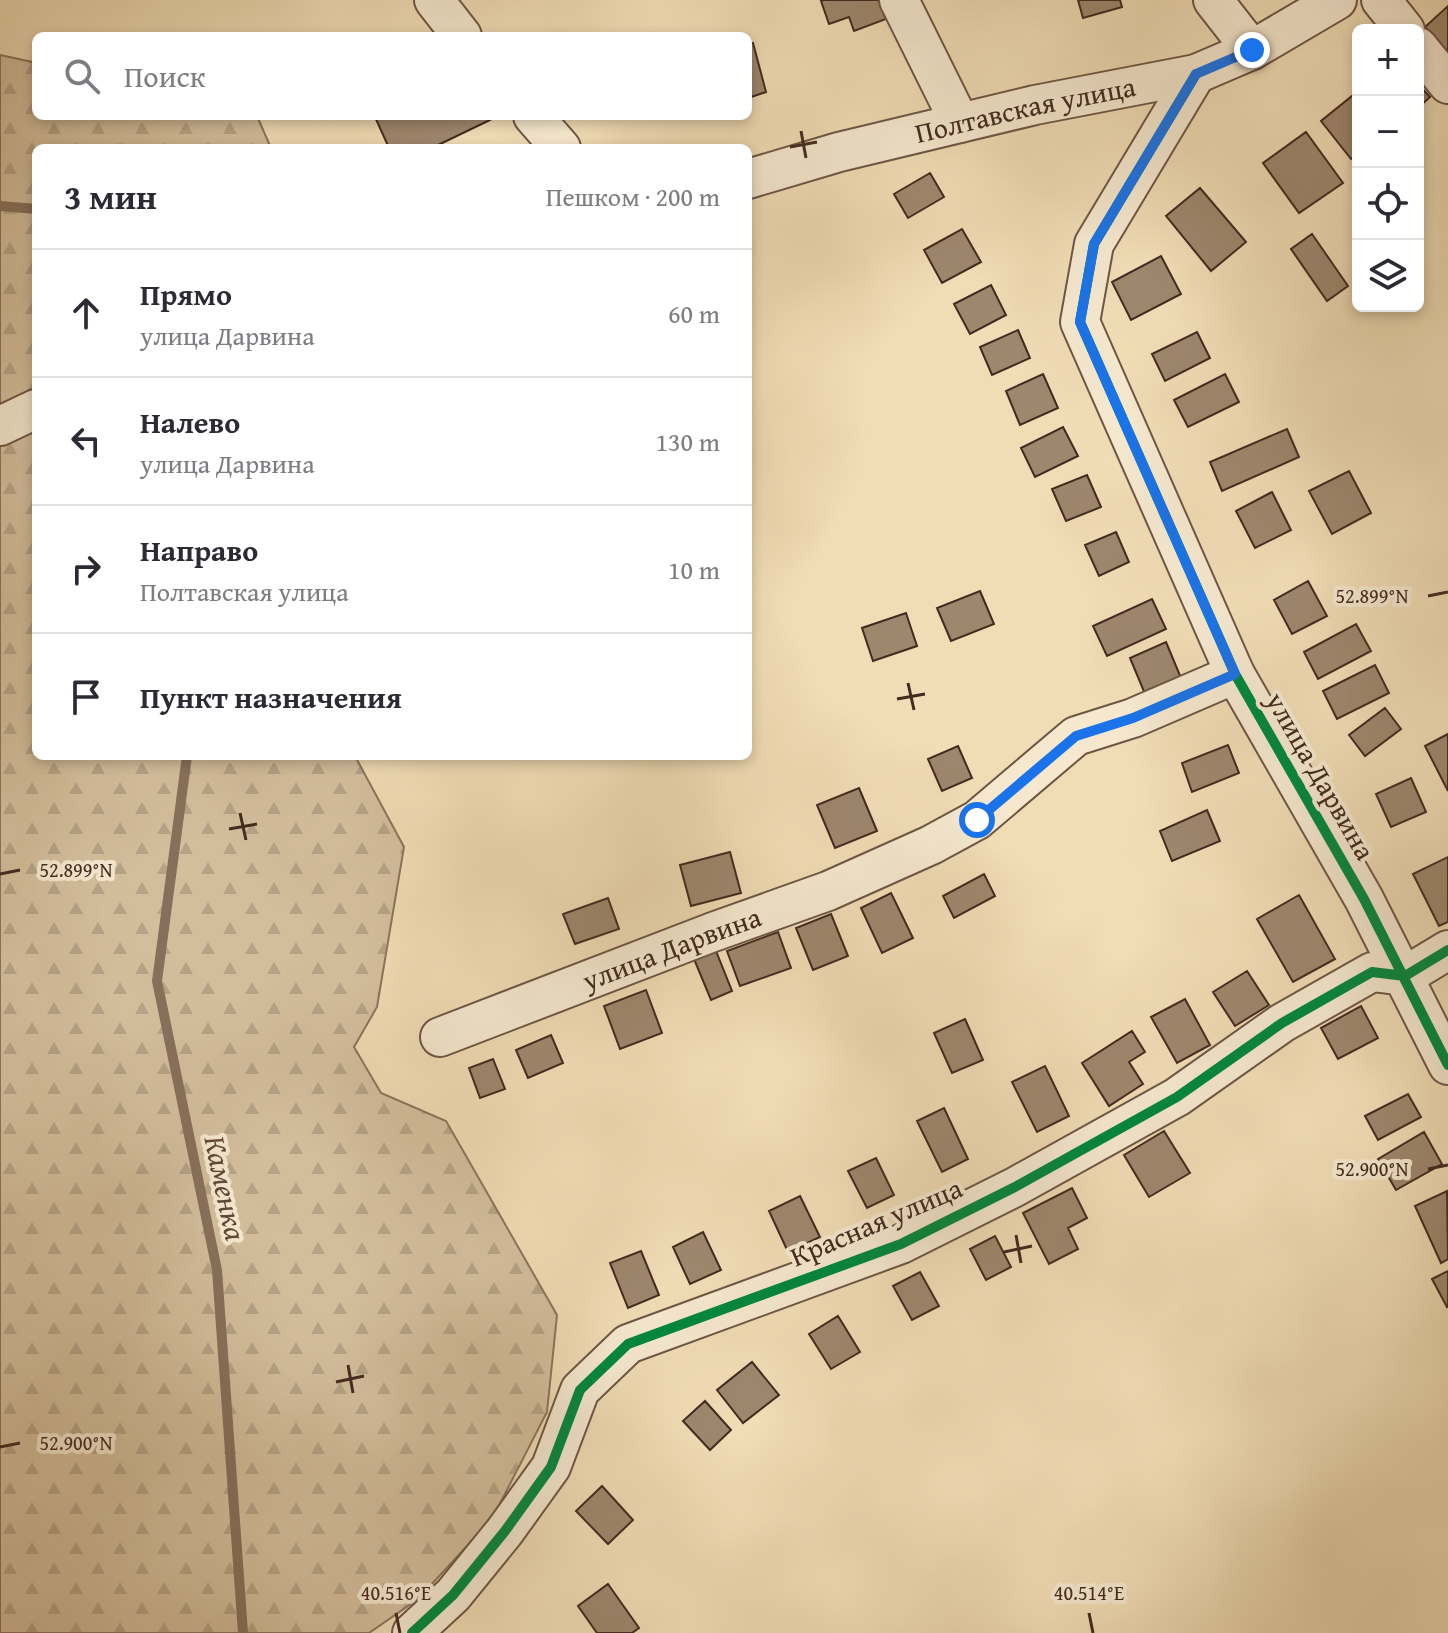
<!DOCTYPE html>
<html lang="ru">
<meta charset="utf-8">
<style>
body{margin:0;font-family:"Gentium Book Plus",serif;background:#f7f7f7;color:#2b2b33}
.controls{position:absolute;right:24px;top:24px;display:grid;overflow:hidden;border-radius:12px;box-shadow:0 4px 12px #0003}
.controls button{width:72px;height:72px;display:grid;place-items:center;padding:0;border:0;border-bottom:2px solid #e1e1e2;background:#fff;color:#2b2b33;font:40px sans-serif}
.stop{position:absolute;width:24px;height:24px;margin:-18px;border:6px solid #1a73e8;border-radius:50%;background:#fff}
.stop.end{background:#1a73e8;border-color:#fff;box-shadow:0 2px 8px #0008}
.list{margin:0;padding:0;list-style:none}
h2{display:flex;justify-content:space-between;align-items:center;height:104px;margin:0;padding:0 32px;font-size:34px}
h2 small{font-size:26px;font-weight:400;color:#7c7c81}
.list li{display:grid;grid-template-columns:52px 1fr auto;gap:24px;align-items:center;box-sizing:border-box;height:128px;padding:0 32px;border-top:2px solid #e1e1e2}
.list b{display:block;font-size:30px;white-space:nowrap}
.list p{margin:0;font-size:26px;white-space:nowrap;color:#7c7c81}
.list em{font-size:26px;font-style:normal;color:#7c7c81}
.icon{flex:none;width:44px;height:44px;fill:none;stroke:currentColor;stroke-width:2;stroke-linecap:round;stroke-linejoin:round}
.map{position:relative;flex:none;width:1448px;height:1633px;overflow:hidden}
.search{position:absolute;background:#fff;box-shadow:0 4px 12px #0003;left:32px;top:32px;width:720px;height:88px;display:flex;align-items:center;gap:20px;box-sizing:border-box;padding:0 28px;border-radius:12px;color:#7c7c81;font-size:30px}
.panel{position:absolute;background:#fff;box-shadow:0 4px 12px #0003;left:32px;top:144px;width:720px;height:616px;border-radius:12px}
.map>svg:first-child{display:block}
.forest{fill:url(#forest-firs);stroke:#8b745e;stroke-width:2}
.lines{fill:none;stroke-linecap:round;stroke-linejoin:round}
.stream{stroke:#87705b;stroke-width:10}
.building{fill:#9d876d;stroke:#432a20;stroke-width:2}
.minor-casing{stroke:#6e5645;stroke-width:42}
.minor{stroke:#f5e8cf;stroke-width:38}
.cycleway-casing{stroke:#f5e8cf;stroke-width:15}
.cycleway{stroke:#00873e;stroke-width:10}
.route{stroke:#1a73e8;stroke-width:10}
.ticks{fill:none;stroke:#432a20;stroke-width:3}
.labels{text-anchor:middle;stroke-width:8;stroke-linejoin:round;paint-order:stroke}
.street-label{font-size:28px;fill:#432a20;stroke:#f5e8cf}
.water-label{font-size:30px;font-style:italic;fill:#604738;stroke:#f5e8cf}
.ticks-label{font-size:20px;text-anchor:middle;fill:#432a20;stroke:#f5e8cf;stroke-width:8;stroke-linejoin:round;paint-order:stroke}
</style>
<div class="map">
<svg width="1448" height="1633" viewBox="0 0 1448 1633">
<defs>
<pattern id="forest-firs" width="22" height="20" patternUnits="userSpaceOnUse" patternTransform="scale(2)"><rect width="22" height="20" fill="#d3be9c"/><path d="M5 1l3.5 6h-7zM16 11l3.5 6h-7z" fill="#b6a386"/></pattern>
</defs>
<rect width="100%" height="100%" fill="#f0dcb5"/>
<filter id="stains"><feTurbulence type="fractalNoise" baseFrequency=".0025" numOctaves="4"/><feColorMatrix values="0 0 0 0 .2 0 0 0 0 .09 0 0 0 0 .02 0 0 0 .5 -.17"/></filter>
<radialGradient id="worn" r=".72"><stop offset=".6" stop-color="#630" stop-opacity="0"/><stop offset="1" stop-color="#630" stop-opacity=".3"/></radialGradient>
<path class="forest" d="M0 55 32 62 36 69V116H257L271 148H36V756H355L404 847 377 1007 354 1047 381 1093 446 1121 557 1315 547 1412 492 1519 418 1599 369 1633H0Z"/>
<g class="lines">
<path class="stream" d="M0 206 36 209
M187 756 157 981 217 1270 243 1633"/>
</g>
<path class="building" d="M824 0H879L886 19 854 31 849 17 829 24 821 1Z
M1078 0H1120L1122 7 1083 18Z
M1448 6V52L1425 27Z
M753 43 766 92 748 98V44Z
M1418 84 1430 97 1418 108Z
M1352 96 1358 104V154L1351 159 1321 121Z
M377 116H488L490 120 432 148H389L375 117Z
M1306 132 1343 183 1299 213 1263 163Z
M930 173 944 197 908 218 894 194Z
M1200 188 1246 242 1211 271 1166 216Z
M962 229 981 262 942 283 924 250Z
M1312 234 1348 286 1327 301 1291 249Z
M1161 256 1181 294 1131 320 1112 282Z
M991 285 1006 315 970 334 954 304Z
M1018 330 1030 358 992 375 980 347Z
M1197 332 1210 358 1165 381 1152 354Z
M1043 374 1058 408 1020 425 1006 391Z
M1225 374 1239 402 1188 427 1174 400Z
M1063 427 1078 456 1035 477 1021 448Z
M1287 429 1299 457 1222 491 1210 462Z
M1349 471 1371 513 1332 534 1309 491Z
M1087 475 1101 507 1066 521 1052 489Z
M1272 492 1291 530 1255 548 1236 511Z
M1116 532 1129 562 1099 576 1085 545Z
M1308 581 1327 616 1292 634 1274 600Z
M980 591 994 624 951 641 937 608Z
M1152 599 1166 629 1107 656 1093 626Z
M906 613 917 646 873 661 862 628Z
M1356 624 1371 651 1318 679 1304 652Z
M1166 642 1181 678 1145 694 1130 658Z
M1375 665 1389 693 1337 719 1323 691Z
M1385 708 1401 729 1365 756 1349 735Z
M1448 734V791L1425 746Z
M1228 745 1239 773 1192 792 1182 763Z
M958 746 972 778 942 791 928 759Z
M1411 778 1426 812 1391 827 1376 794Z
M859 788 877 831 835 848 817 805Z
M1207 810 1220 841 1172 861 1160 831Z
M730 852 741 893 691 906 680 865Z
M1448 857V922L1439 926 1413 874Z
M984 874 995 896 954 918 943 896Z
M891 893 913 938 882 953 861 908Z
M1299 895 1335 959 1293 982 1257 919Z
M608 898 619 929 575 944 563 914Z
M831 914 848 956 813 970 796 928Z
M778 932 791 968 740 986 727 951Z
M716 951 732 991 711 1000 694 959Z
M1247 971 1269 1005 1235 1026 1213 992Z
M646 990 662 1033 620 1049 604 1006Z
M1185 999 1210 1045 1177 1063 1151 1017Z
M1361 1006 1378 1038 1338 1059 1321 1028Z
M965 1019 983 1060 952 1073 934 1033Z
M1132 1031 1145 1052 1129 1062 1143 1084 1109 1106 1082 1063Z
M551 1035 563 1063 528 1078 516 1050Z
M493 1059 505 1089 480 1098 469 1068Z
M1045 1066 1069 1116 1037 1132 1012 1082Z
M1408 1094 1421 1117 1378 1140 1365 1116Z
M944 1108 968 1159 942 1172 917 1121Z
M1164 1131 1190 1173 1149 1197 1124 1155Z
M1424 1132 1442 1164 1396 1190 1378 1159Z
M876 1158 894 1195 867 1208 848 1171Z
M1072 1188 1087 1218 1068 1228 1078 1249 1049 1264 1023 1213Z
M1447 1191 1448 1259 1441 1263 1415 1206Z
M800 1196 820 1237 788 1252 769 1211Z
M703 1232 721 1270 690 1284 673 1247Z
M995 1236 1011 1267 986 1280 970 1249Z
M641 1251 659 1295 628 1308 610 1263Z
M1448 1271V1306L1447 1307 1432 1279Z
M920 1272 939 1306 912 1320 893 1286Z
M838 1316 860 1352 831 1369 809 1334Z
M752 1362 779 1395 743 1423 717 1390Z
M705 1401 731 1430 710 1450 683 1421Z
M602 1486 633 1520 608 1544 576 1511Z
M608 1584 639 1628 632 1633H597L578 1606Z"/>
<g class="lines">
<g class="minor-casing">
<g id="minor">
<path d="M434 0 462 36"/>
<path d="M899 0 960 123"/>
<path d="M1213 0 1252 50"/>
<path d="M1381 0 1405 30"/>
<path d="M1418 47 1448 84"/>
<path d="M1196 74 1094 244 1080 322 1235 674 1364 899 1448 1065"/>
<path d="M533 116 561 148"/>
<path id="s1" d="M748 179 839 152 1035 105 1196 74 1252 50 1337 0"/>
<path d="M0 426 36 409"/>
<path id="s2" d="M440 1037 713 932 828 891 931 845 977 820 1076 736 1133 718 1235 674"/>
<path d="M412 1633 453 1595 505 1531 551 1467 580 1390 628 1344 901 1244 1015 1187 1177 1097 1282 1023 1372 972 1405 976 1448 950"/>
</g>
</g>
<use href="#minor" class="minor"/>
<g class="cycleway-casing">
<path id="cycleway" d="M1196 74 1094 244 1080 322 1235 674 1364 899 1448 1065
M412 1633 453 1595 505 1531 551 1467 580 1390 628 1344 901 1244 1015 1187 1177 1097 1282 1023 1372 972 1405 976 1448 950"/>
</g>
<use href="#cycleway" class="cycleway"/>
</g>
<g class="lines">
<path class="route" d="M977 820 1076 736 1133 718 1235 674 1080 322 1094 244 1196 74 1252 50"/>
</g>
<path class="ticks" d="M801 131 806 158M790 147 817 142M1428 596 1448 592M908 683 914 710M897 699 925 694M240 813 246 840M229 829 257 824M0 874 20 870M1428 1169 1448 1165M1016 1235 1021 1263M1004 1252 1032 1246M348 1365 353 1393M336 1382 364 1376M0 1447 20 1443M396 1613 400 1633M1089 1613 1093 1633"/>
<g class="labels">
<g class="street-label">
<text dy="10" stroke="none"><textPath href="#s1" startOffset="286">Полтавская улица</textPath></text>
<text transform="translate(1321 776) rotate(60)" y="10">улица Дарвина</text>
<text dy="10" stroke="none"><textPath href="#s2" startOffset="248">улица Дарвина</textPath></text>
<text transform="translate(876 1222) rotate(-23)" y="10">Красная улица</text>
</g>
<g class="water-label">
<text transform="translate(225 1188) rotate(78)" y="10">Каменка</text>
</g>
</g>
<g class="ticks-label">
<text x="1372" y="603">52.899°N</text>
<text x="76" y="877">52.899°N</text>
<text x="1372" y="1176">52.900°N</text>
<text x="76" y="1450">52.900°N</text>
<text x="396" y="1600">40.516°E</text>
<text x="1089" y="1600">40.514°E</text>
</g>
<rect width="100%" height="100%" filter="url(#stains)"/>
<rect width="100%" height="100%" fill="url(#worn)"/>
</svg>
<div class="controls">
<button>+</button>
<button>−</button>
<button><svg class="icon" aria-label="locate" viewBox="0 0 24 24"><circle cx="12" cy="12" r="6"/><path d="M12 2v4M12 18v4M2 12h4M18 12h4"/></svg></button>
<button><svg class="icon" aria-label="layers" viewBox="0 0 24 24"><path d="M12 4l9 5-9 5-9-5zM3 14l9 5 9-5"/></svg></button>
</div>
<div class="stop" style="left:977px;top:820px"></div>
<div class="stop end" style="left:1252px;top:50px"></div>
<div class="search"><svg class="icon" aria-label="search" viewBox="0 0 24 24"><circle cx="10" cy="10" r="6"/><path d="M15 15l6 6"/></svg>Поиск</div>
<section class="panel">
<h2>3 мин<small>Пешком · 200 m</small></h2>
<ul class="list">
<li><svg class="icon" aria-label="ahead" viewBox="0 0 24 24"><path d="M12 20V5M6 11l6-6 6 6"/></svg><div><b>Прямо</b><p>улица Дарвина</p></div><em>60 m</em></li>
<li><svg class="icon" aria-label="left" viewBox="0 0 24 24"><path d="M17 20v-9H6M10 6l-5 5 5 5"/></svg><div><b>Налево</b><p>улица Дарвина</p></div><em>130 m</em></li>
<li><svg class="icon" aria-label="right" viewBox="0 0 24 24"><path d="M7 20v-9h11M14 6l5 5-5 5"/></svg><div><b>Направо</b><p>Полтавская улица</p></div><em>10 m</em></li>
<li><svg class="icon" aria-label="arrive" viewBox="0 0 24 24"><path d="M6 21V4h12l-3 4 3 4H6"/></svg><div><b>Пункт назначения</b></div></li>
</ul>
</section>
</div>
